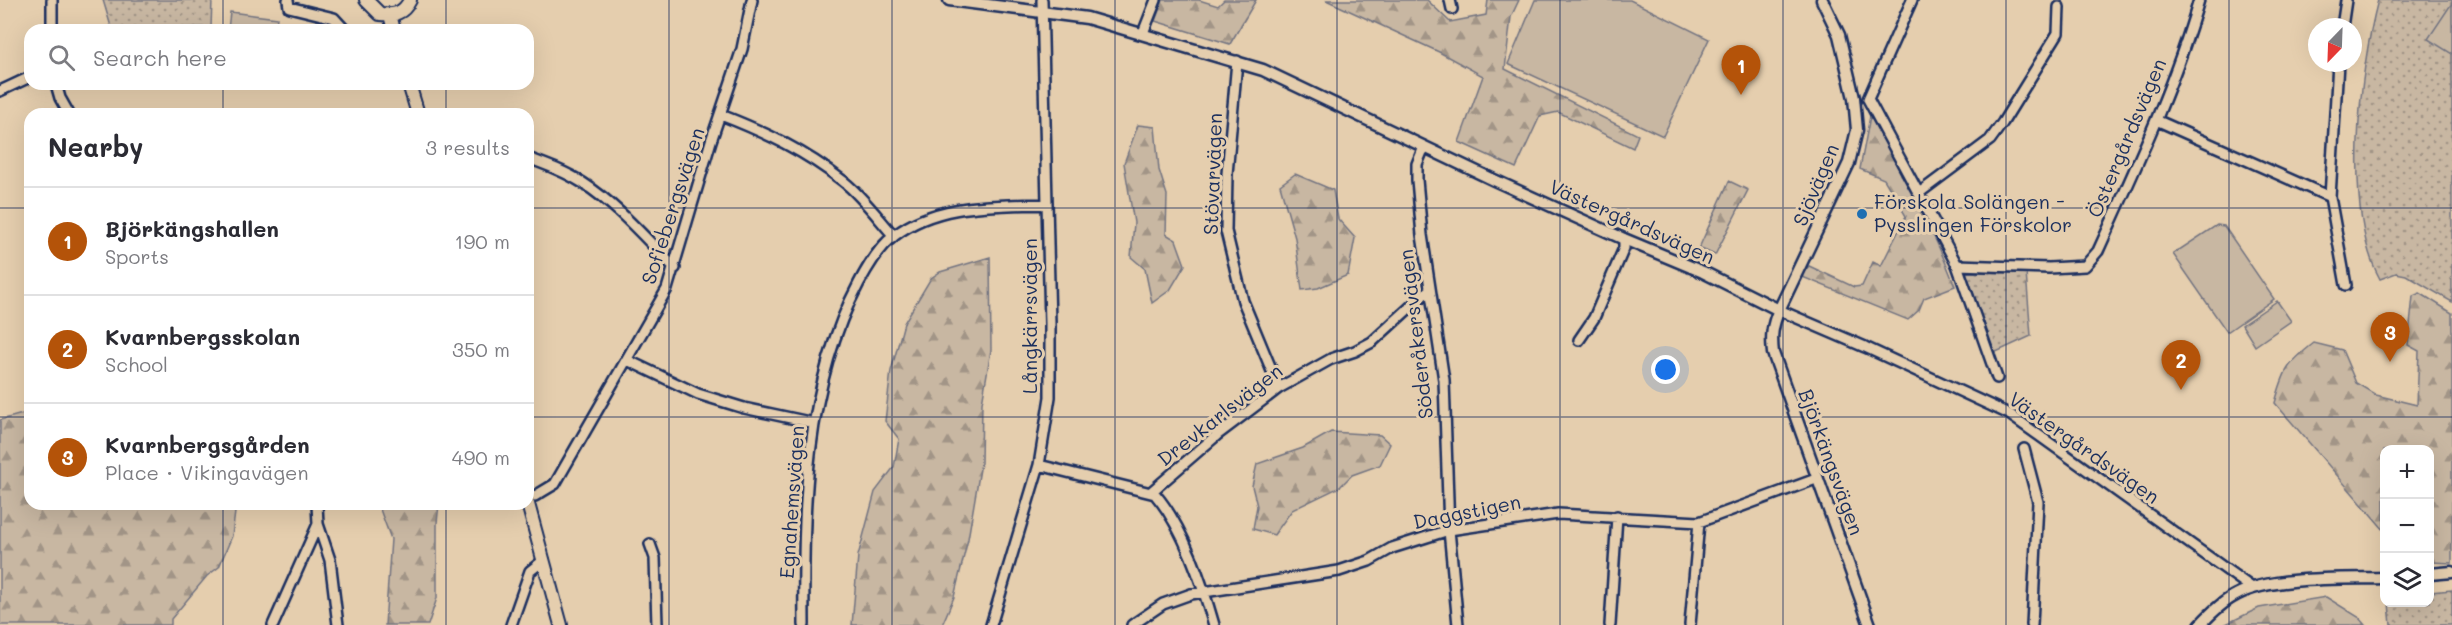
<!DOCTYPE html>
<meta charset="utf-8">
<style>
body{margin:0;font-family:Mali,sans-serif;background:#f7f7f7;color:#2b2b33}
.controls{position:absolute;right:18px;bottom:18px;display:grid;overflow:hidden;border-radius:12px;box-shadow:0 6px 24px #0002}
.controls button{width:54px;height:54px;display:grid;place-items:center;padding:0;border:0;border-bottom:2px solid #e1e1e2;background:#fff;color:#2b2b33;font:30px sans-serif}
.compass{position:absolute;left:2308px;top:18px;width:54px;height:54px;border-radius:50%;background:#fff;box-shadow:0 6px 24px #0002;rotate:203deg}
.you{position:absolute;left:1666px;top:370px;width:21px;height:21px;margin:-15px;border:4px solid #fff;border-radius:50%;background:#1a73e8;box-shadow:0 0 0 9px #1a73e833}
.badge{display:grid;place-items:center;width:39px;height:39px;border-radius:50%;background:#b45309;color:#fff;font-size:20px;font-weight:700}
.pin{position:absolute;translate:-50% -50px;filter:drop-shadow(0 2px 3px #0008)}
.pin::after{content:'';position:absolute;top:32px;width:21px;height:18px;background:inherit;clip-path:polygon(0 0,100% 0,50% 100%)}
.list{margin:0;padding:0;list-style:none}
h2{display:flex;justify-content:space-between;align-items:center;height:78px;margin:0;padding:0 24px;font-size:26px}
h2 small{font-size:20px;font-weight:400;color:#7c7c81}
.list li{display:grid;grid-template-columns:39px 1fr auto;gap:18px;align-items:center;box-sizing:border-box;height:108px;padding:0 24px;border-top:2px solid #e1e1e2}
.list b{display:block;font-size:22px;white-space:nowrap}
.list p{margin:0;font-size:20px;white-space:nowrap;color:#7c7c81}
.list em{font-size:20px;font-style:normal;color:#7c7c81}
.icon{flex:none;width:33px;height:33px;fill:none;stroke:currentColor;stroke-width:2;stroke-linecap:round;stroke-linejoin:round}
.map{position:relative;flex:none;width:2452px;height:625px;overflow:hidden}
.search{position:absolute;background:#fff;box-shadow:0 6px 24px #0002;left:24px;top:24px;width:510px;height:66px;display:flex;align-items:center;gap:15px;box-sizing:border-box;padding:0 21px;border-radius:18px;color:#7c7c81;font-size:22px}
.panel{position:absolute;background:#fff;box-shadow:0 6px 24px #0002;left:24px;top:108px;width:510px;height:402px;border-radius:18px}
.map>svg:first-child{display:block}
.grass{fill:url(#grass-dots);stroke:#727380;stroke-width:1.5}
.forest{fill:url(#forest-firs);stroke:#727380;stroke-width:1.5}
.pitch{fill:#c8b7a2;stroke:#727380;stroke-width:1.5}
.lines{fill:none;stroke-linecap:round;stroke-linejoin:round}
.minor-casing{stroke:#1b2f5e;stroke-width:14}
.tertiary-casing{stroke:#1b2f5e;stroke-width:15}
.secondary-casing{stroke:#1b2f5e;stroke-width:16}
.minor{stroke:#e5ceae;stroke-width:9}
.tertiary{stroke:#e5ceae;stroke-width:10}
.secondary{stroke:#e5ceae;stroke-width:12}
.grid{fill:none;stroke:#1b2f5e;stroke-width:1.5;stroke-opacity:0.55}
.poi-dot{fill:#1f6fb2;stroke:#e5ceae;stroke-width:2}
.labels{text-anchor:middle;stroke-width:6;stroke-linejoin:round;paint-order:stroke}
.street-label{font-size:20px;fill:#1b2f5e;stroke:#e5ceae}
.poi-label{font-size:20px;fill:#1b2f5e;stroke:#e5ceae;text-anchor:start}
</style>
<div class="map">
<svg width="2452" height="625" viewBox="0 0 2452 625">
<defs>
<pattern id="grass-dots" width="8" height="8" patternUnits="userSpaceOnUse" patternTransform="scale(1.5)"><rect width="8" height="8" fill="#c8b7a2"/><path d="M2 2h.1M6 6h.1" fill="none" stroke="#a29587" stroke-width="1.8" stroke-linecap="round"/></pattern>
<pattern id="forest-firs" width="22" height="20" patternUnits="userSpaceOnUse" patternTransform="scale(1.5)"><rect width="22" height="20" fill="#c8b7a2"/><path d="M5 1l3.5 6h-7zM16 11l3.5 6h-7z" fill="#a29587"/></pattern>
</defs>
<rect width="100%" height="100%" fill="#e5ceae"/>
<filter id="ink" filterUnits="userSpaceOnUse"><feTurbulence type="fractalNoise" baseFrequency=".0167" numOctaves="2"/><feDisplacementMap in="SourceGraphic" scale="12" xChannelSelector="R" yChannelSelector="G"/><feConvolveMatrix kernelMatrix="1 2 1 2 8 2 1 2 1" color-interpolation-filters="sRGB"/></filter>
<g filter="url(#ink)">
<path class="grass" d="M103 0H212L211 27 171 28 170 30H112Z
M2378 0H2452V302L2406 275 2396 273 2380 279C2343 211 2359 73 2378 0Z
M1966 272 2026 273 2031 336 1994 353Z
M2452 590V625H2391L2389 603 2430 602V592Z"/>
<path class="forest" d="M1163 0H1199L1218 6 1224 0H1256L1230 44 1155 21Z
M1326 0H1427L1450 22 1486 15 1488 0H1519L1511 17 1505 69 1638 135 1633 148 1558 112 1540 116 1516 168 1459 142 1483 76 1439 52Z
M1870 116C1902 172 1932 226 1955 286L1924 298 1919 310 1908 320 1800 276 1809 266 1854 287 1862 286 1873 262 1881 266 1906 216 1884 179 1860 169Z
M1138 125 1155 127 1159 170 1167 195 1166 234 1176 240 1185 265 1170 290 1152 303 1145 269 1131 257 1134 223 1124 163Z
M1295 174 1333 190 1338 219 1355 238 1348 275 1318 288 1302 290 1295 238 1280 185Z
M1729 181 1748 190 1715 255 1699 248Z
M990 257 991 350 982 403 981 463 968 539 954 597 942 625H852L858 556 875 492 894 467 899 439 885 421 891 371 904 323 931 278 940 272Z
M2420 293 2452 313V563L2430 562V450H2384V530L2275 403C2284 370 2287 364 2314 343L2342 350 2356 383 2376 395 2417 405 2419 351 2408 345 2413 296Z
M30 412V504H236L232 536 219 567 207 576 171 619V625H0V420Z
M1331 432 1380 435 1390 444 1380 465 1352 475 1340 487 1292 510 1274 535 1253 529 1257 506 1252 486 1257 464 1303 448Z
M378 504H439L437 523V598L428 625H385L391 539Z
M2326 597 2360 618 2366 625H2224L2259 608Z"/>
<path class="pitch" d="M1535 0H1630L1709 39 1663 136 1508 64Z
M2452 3V54L2428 39Z
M230 12 277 18 275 30H228Z
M2217 225 2224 226 2274 299 2227 332 2173 254Z
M2277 301 2291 321 2255 346 2242 325Z"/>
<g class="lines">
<g class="minor-casing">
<path id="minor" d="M288 0 289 7 334 18 345 30
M1450 0 1452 9
M1912 0 1868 99 1957 265 1997 378
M2342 27 2346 0
M52 30V0
M1143 33 1156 0
M1237 61 1227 174 1226 231 1243 301 1279 388
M2338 63 2330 197 2346 285
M56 84 60 98 69 114
M0 91 30 77
M721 115C765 132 805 151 843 181 862 196 878 218 894 236
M2156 120 2330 197
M1424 147 1417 164V180L1422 235 1444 380 1449 530 1458 625
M528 158C547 165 566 172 583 183 617 205 646 239 675 268
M1919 193 1990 140 2003 122 2058 33 2059 7
M1957 265 2049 268 2085 266 2098 251C2135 169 2174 87 2199 0
M1779 310 1865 347 2009 414 2252 588
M1579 340 1594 318 1624 248V239
M627 360 698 394 744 408 814 423
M2024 449 2038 502 2032 625
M1039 465 1155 494C1184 528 1202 583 1214 625
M1151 492 1217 435 1279 388 1331 359 1355 351 1372 342 1430 289
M535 496 555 484 667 289 711 141 742 49 752 0
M317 504 318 524 330 560 338 625
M650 544 655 558 657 625
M273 625 318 524
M511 625 530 571 544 560
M804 625C803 511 804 386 859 283 868 266 879 247 894 236 938 202 995 206 1047 204
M991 625 1039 465 1050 397V324L1042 0
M1132 625 1163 604 1191 594 1339 571 1369 561 1392 548 1449 530 1558 514 1699 522 1816 479
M1610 625 1617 516
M1690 625 1699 522"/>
</g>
<g class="tertiary-casing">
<path id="tertiary" d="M949 0 1087 18 1263 70 1494 180 1624 239 1703 272 1779 310
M1822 0 1839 35 1854 98 1857 130 1849 163 1779 310C1772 325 1771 337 1773 353L1870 625
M2430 574 2452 572
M2200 625C2211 613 2222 602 2236 595 2271 576 2344 579 2384 578"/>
</g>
<g class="secondary-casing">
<path id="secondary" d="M366 0 380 14C395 15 403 14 410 0
M390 15 394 30
M409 84 418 114
M528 504 561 625"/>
</g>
<use href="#minor" class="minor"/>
<use href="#tertiary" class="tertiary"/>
<use href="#secondary" class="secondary"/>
</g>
</g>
<path class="grid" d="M223 0V30M446 0V30M669 0V625M892 0V625M1115 0V625M1337 0V625M1560 0V625M1783 0V625M2006 0V625M2229 0V625M223 84V114M446 84V114M0 208H30M528 208H2452M0 417H30M528 417H2452M223 504V625M446 504V625"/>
<circle class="poi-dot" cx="1862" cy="214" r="6"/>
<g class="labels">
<g class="street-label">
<text transform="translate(2127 138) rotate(-67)" y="7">Östergårdsvägen</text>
<text transform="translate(1213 174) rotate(-88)" y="7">Stövarvägen</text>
<text transform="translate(1816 185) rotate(-67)" y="7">Sjövägen</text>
<text transform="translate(673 206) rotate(-72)" y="7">Sofiebergsvägen</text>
<text transform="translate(1632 222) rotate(24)" y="7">Västergårdsvägen</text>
<text transform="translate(1030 316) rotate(-90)" y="7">Långkärrsvägen</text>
<text transform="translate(1416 334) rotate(-97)" y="7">Söderåkersvägen</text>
<text transform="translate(1220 415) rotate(-38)" y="7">Drevkarlsvägen</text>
<text transform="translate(2084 448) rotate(35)" y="7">Västergårdsvägen</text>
<text transform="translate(1831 462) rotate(70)" y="7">Björkängsvägen</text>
<text transform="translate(792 502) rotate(-86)" y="7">Egnahemsvägen</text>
<text transform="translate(1467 512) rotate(-11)" y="7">Daggstigen</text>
</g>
<g class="poi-label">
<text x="1874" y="209">Förskola Solängen -<tspan x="1874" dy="23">Pysslingen Förskolor</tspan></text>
</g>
</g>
</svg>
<div class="controls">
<button>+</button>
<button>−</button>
<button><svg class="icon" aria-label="layers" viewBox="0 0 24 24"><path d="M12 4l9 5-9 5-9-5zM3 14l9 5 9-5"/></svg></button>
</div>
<svg class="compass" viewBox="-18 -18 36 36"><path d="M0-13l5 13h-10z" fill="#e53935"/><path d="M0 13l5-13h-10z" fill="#7c7c81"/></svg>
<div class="you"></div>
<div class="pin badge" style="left:1741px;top:95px">1</div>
<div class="pin badge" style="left:2181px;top:390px">2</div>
<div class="pin badge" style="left:2390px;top:362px">3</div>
<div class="search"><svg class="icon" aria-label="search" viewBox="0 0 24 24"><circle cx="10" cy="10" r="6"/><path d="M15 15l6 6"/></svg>Search here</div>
<section class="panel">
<h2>Nearby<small>3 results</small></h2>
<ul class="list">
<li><span class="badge">1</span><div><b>Björkängshallen</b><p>Sports</p></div><em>190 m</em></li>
<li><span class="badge">2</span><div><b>Kvarnbergsskolan</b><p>School</p></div><em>350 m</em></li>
<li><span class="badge">3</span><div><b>Kvarnbergsgården</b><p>Place · Vikingavägen</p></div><em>490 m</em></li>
</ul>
</section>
</div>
